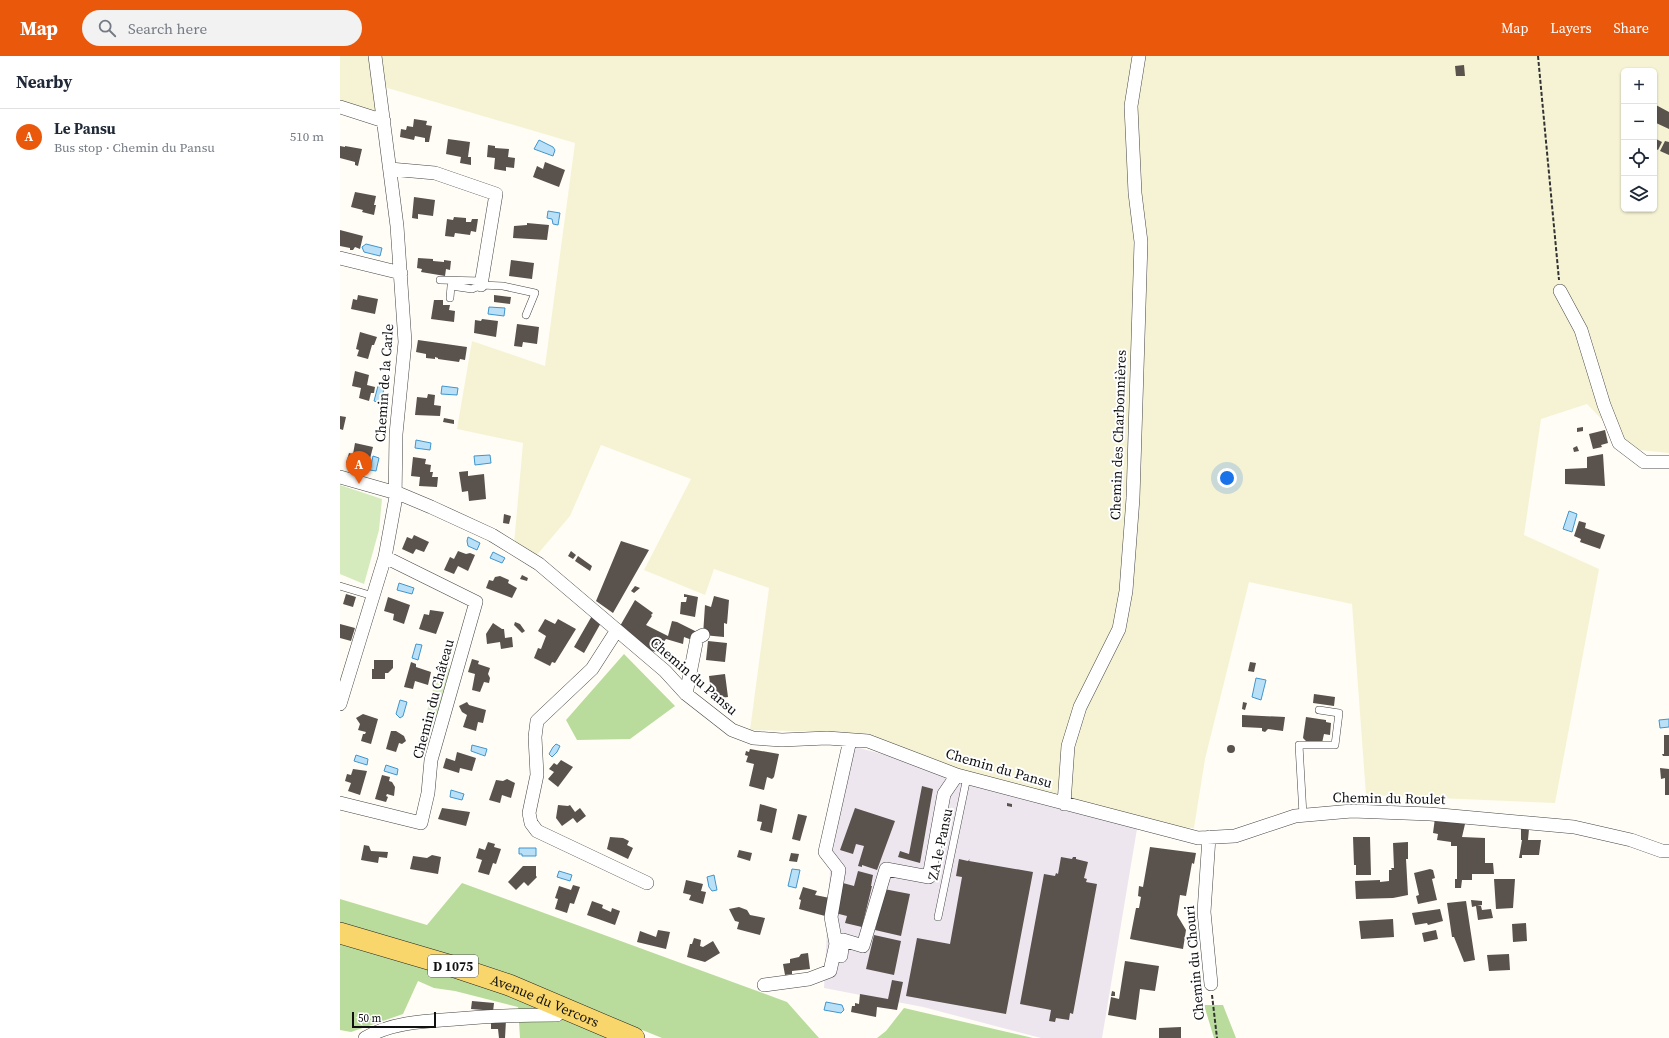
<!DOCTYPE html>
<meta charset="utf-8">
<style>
body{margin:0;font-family:"Source Serif 4",serif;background:#f2f2f3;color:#1f2937}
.controls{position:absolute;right:12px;top:12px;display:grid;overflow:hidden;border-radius:6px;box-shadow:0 1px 3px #0004}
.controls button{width:36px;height:36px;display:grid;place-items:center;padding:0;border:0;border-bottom:1px solid #e0e1e3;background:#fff;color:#1f2937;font:20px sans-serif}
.scale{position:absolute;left:12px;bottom:10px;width:84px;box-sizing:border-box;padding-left:4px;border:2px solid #111;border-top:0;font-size:11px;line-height:14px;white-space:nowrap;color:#111;-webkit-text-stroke:3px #fff;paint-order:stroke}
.you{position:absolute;left:887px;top:422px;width:14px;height:14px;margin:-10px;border:3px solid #fff;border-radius:50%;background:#1a73e8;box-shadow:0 0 0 6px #1a73e833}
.badge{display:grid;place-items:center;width:26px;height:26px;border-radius:50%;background:#ea580c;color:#fff;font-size:13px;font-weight:700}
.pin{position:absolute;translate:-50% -33px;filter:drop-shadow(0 1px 2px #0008)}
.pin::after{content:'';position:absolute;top:21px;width:14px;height:12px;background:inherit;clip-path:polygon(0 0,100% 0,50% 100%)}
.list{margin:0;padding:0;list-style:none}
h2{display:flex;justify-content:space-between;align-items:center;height:52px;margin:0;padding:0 16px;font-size:17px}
h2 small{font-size:13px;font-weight:400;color:#747a83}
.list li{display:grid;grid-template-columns:26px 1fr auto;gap:12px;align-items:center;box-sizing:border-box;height:56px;padding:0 16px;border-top:1px solid #e0e1e3}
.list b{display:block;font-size:15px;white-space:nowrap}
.list p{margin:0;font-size:13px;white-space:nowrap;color:#747a83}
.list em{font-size:13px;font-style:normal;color:#747a83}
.icon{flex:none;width:22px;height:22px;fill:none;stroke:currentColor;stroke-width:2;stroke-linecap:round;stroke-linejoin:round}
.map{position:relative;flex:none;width:1329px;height:982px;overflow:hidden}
header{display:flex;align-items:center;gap:24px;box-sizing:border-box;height:56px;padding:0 20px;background:#ea580c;color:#fff}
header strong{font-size:19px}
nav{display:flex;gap:22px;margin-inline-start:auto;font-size:14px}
.search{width:280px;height:36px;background:#f2f2f3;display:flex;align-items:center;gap:10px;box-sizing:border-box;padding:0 14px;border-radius:22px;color:#747a83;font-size:15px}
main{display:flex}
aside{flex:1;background:#fff}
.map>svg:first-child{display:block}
.industrial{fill:#eee6ef}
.farmland{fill:#f6f3d4;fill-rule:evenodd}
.green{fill:#d5ebbd}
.forest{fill:#b9dc9c}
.water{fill:#b9e0f7;stroke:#3f96cf}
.building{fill:#5a524d}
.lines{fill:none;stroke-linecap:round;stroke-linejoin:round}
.service-casing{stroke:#444;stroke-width:8}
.minor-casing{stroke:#444;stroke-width:14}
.primary-casing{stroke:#222;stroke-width:22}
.path{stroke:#333;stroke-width:2;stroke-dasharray:4 2;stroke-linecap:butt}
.service{stroke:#fff;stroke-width:7}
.minor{stroke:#fff;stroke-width:13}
.primary{stroke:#f9d66b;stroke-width:21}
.labels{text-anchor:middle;stroke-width:4;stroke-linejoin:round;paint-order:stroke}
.shield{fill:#fff;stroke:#585858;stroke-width:1}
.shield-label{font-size:13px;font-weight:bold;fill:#111}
.street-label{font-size:14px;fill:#111;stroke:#fff}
</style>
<header>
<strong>Map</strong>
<div class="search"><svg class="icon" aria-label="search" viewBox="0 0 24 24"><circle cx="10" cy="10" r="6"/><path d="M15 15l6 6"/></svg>Search here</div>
<nav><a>Map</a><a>Layers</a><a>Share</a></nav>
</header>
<main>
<aside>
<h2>Nearby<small></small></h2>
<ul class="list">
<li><span class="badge">A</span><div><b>Le Pansu</b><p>Bus stop · Chemin du Pansu</p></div><em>510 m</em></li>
</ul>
</aside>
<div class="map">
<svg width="1329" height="982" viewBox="0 0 1329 982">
<rect width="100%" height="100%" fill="#fffdf5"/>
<path class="industrial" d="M512 690 798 767 762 982H701L583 951 484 932 491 795Z"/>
<path class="farmland" d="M0 0H1329V397L1290 393 1247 348 1201 363 1184 479 1259 513 1215 747 1026 739 1012 548 909 526 865 703 854 772 791 770 496 676 410 674 429 532 374 513 365 539 304 514 351 423 261 389 230 460 196 500 174 488 183 387 117 373 132 285 205 310 235 87 34 28 39 56 0 47ZM1284 15H1314V153H1284Z"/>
<path class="green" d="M0 429 42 443 39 474 24 528 0 518Z
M100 609 110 613 87 694 77 691Z"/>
<path class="forest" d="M284 598 335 650 290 683 237 684 226 664Z
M122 827 447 946 479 982H322L219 940 0 868V843L87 869Z
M0 884 186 945 270 982H180L178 951 115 935 94 932 78 925 63 958 11 976 0 974Z
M864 949H883L896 982H874Z
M564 952 693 982H537L546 975Z"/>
<path class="water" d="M199 84 213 91 215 94 213 100 194 93Z
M208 155 220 157 218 169 213 168 212 163 207 162Z
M26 188 42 192 40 200 24 196 22 191Z
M149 251 165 252 164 260 148 258Z
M38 330 44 332 41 347 34 345Z
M102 330 118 332 117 339 101 338Z
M76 384 91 387 90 394 75 392Z
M150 399 151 407 135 409 134 400Z
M33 400 39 402 36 415 30 414Z
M1229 455 1237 458 1232 476 1223 473Z
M128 481 140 487 137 494 128 490 127 485Z
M153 496 165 502 162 507 150 502Z
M59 527 74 532 72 538 57 534Z
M76 588 82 589 78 604 72 602Z
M916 622 926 624 921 644 912 641Z
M60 644 67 646 63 660 60 662 56 658Z
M1329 663V671L1320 672 1319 664Z
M216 688 220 690 217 696 212 701 209 698 213 691Z
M132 689 147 693 145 700 131 695Z
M16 699 28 703 27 709 14 705Z
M46 709 58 713 57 719 44 715Z
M111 734 124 738 122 744 110 741Z
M179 792H196V800H182V798H179Z
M452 813 460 814 456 832 448 830Z
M219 815 232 819 230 825 217 821Z
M374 819 377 834 372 835 369 831 367 821Z
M486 946 502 949 504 954 501 957 484 954Z"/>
<path class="building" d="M1124 9 1125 20H1116L1115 10Z
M1314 48 1329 56V73L1314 66Z
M74 63 87 65 86 69 92 70 89 86H85V82L75 80 74 84 60 81 61 73 66 74 67 70 73 71Z
M1314 82 1322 86 1318 94 1314 92Z
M108 83 130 86 128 101H131V109L120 107 121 101 106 98Z
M1325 85 1329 86V99L1320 95Z
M148 89 155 90V92L169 93 168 101 175 102 174 112 166 111V115L154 113 155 102 147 101Z
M0 90 5 91V90L22 93 18 110 15 109V106L0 102Z
M205 106 225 114 219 131 193 121 197 110 203 113Z
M15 136 36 140 34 149H36L34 159 22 156 23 154 11 151Z
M74 141 95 144 93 160 78 158V163L72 162Z
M114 161 126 162V166H131L132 163H138L136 176 131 175 130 179 115 177 114 181 105 180 107 163 113 164Z
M187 167 209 169 207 184 173 182 174 170 187 169Z
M0 174 23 180 20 193 15 191 13 194H10V192L0 190Z
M78 202 93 203V205L104 206V204L111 205 110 214 106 213 105 220 81 216 82 213 77 212Z
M171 204 194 207 192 223 169 220Z
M18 239 38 243 35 258 11 253 13 243 17 244Z
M154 239 171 241 170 248 154 246Z
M94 244H103V249H110L109 254 115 255 114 266 91 263Z
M142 263 158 265 156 281 134 277 135 264 141 265Z
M177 268 199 271 197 288 183 286 182 291 174 290Z
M20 276 37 281 34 289H32L28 303 17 300 19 294 16 293Z
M78 284 127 291 125 304 120 303 119 306 98 303V302L95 301V303L86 302V298L76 296Z
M15 315 29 319 27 329 35 331 34 337H31L29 345 19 342 21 332 12 330Z
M88 338 95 339 94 349 101 350 100 360 75 359 77 341 87 342Z
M0 360 6 361 3 374 0 373Z
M104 362 114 364V368L103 366Z
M1243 371V375L1237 376V372Z
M1265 374 1268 387 1261 389 1262 391 1253 393 1249 378Z
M15 387 33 391 27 414 6 407 9 397 13 398Z
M1237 390 1239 395 1234 396 1233 392Z
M1263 398 1265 430 1225 428V413L1247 412V401Z
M73 401 86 403 85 408 91 409 90 416H93L92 421H98L97 431 79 430 80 421 71 420Z
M128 415V420L144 418 146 443 129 445 128 435 122 436 119 416Z
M164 458 171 460 169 468 163 467Z
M1239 465 1246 467 1245 472 1265 479 1260 493 1240 486 1241 483 1234 480Z
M74 479 89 486 84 496 76 493 73 498 62 493 67 481 72 483Z
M281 485 309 494 273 557 256 545Z
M118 495 126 498 130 497 135 499 128 515 118 510 114 518 104 514 110 501 114 503Z
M231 495 236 499 233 503 228 500Z
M238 500 252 510 250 515 235 505Z
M182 519 188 522 187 525 180 523Z
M160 520 169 524 168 527 177 532 172 542 146 532 149 524 153 525 155 521Z
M295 530 300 532 294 537 291 535Z
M6 538 16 541 13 551 3 548Z
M344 538 358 541 355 561 340 558 341 546H346L347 541H344Z
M374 540 389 544 387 568 384 567V581L363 579 365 549 371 551Z
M48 541 70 549 64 568 53 564 54 558 44 555Z
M295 544 313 557 311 559 312 560 306 569 328 580 332 565 337 566 363 579 352 584 344 581 343 588 326 583 316 596 311 595 280 570Z
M90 554 104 556 96 578 79 573 84 558 89 559Z
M253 558 262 565 244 597 234 591Z
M205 563 215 568 218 563 236 573 215 607 212 606 210 610 194 602 198 592 201 593 206 580 198 575Z
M175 566 180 568 185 575 182 577 174 569Z
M153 567 162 573H164L165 582 172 581 173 591 161 593 160 586 147 588 146 578Z
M0 568 15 572 11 585 0 582Z
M368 585 387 587 385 606 366 604Z
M132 603 139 605 138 608 150 612 148 618 150 622 149 627 144 626 140 636 132 634 135 618 128 616Z
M34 604H53V612L48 617H45V623H32V613H34Z
M71 606 76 608V611L91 616 88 629 75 625 73 633 64 631Z
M910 606 916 607 914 616 908 615Z
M385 618 388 641 372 643 369 620Z
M974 638 995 641 994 650 973 647Z
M127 646 129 649 146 654 143 667 138 666 136 675 123 671 127 659 122 656 119 650Z
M903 646 907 647 905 654 902 653Z
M23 658 38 663 31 688 21 685 23 678H25L26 676 18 674 20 668 16 662Z
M902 659 945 661 943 675 928 673 925 676 922 675V672L902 671Z
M966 661 986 664V666L991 667 990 679 984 678 982 687 966 685 963 682Z
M51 675H56L64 680 66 685 62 688 59 687 56 696 46 693Z
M1324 679H1329V700H1323L1322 698H1324Z
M887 693a4 4 0 1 1 8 0a4 4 0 1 1-8 0Z
M410 693 439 698 434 721 432 723 427 721 424 734 409 730 414 708 406 706 408 700 405 699 406 695 409 696Z
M117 696 136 702 132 715 120 712 119 717 103 712 106 702 115 705Z
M221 704 233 711 218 731 208 723 214 716 209 713 214 707 217 709Z
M1320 712 1329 713V739H1325V722L1321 723Z
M13 713 27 715 20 739 8 735 11 727 5 725 7 718 11 719Z
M42 719 50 721 49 725 52 726 55 731 54 740 47 738 46 740 48 741 46 746 35 743Z
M167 723 175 727 171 742 162 739 160 747 149 744 156 724 163 725Z
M582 730 593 733 580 807 558 801 560 795 569 798Z
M667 747 672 748V751L667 750Z
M420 748 437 753 432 777 420 774 422 766 417 765Z
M218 749 228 750 230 749 235 756 240 752 246 760 237 767 233 762 222 770 216 762Z
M102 752 130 756 126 770 98 763Z
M515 752 555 765 537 814 522 809V811L518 810 524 790 516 788 513 798 500 794Z
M458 758 467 760 460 785 452 783Z
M1095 762 1125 768 1122 781 1145 782V807H1153L1154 818H1132V824H1122L1121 832H1115V823H1117V790H1111V786L1097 784 1098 778 1093 777Z
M1181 773H1189L1188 784H1201L1199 799H1182V802H1179L1182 784H1181Z
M270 781 283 782 289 785 287 789 293 792 288 803 267 793Z
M1013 781H1030L1031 819H1016V809H1014Z
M148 786 155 788 154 791 161 793 156 808 153 807 149 819 138 816 142 804 136 802 139 792 145 794Z
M1068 786V803H1066L1068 839 1053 842 1016 843 1015 825 1040 824V826L1049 825V814H1052L1051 812H1054L1053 787Z
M24 789 29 790 31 795 48 796 47 802 39 801 38 807 21 804Z
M810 791 856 797 854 808 852 807 846 840 840 839 837 859 846 874 843 893 790 883 796 852H799L801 841 798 840 799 830 803 831Z
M399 794 412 797 410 805 397 801Z
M451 797 459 798 457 806 449 805Z
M92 799 101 801 98 818 70 813 73 800 87 802Z
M721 801 732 803 733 801H736V803L748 806 744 822 747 823 746 826 757 828 733 958 730 957 729 964 716 962 715 966 709 965 711 954 680 948 704 818 715 820 716 817 718 818Z
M619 803 628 805 630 803 629 805 693 816 666 958 566 940 577 882 610 888 622 821 616 820Z
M183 810H196V820L197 821 188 830 184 826 176 834 168 826Z
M1090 813 1093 814 1095 822 1092 823 1097 844 1078 848 1076 840 1079 839 1074 817Z
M518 815 533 819 531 830H532L522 871 505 867 507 860 495 857 503 827 514 830Z
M1154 823H1175L1173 852 1156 853Z
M346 824 363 828 361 835 366 836 363 848 349 844 351 839 343 837Z
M233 829 240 831 234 848 230 847 227 857 215 853 218 843 215 842 219 830 231 834Z
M463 831 477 835 475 839 490 842 485 860 459 853 461 844 459 843Z
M544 833 570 838 561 880 535 874Z
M1131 844 1142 845V849L1137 850H1141L1142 854 1151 853 1153 862 1138 864 1136 850 1132 851Z
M252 845 263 849 262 852 271 856 272 852 280 855 275 869 247 859Z
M1126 845 1135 904 1124 906 1114 881H1112L1107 847Z
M399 851 407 854 410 859 425 862 420 879 397 873 399 866 395 865 389 853Z
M1100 853 1103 865 1088 869 1087 867 1075 869 1072 857Z
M1053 863 1054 881 1021 883 1019 865Z
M1186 867 1187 885 1173 886 1172 868Z
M318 874 330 876 326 893 297 886 300 875 316 881Z
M1096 874 1098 883 1084 886 1082 877Z
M534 879 561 885 554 919 526 913Z
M354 882 361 884 360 890 363 891 373 885 380 897 365 906 347 901 350 888H352Z
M468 897 470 913 452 915V918L445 919 443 908 450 907V903L459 901 461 898Z
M1169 898 1170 914 1149 915 1147 899Z
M785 905 819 910 815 935 800 933 796 964 768 959 771 941 779 943Z
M552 924 563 926 557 954 537 951 536 961 511 956 512 950H515V947L519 948 520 938 548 943Z
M772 935 775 936V940H771Z
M132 945 154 947 153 956H142L143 954 131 953Z
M166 964 165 982H159L158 973H151V966Z
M841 971V982H819V972Z"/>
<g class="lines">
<g class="service-casing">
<path id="service" d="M100 224 142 225
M110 242 111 230 132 233 141 229 163 230 195 237 186 259
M0 530 33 540
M963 759 959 689H995L999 657 979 654
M598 861 627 721"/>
</g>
<g class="minor-casing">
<path id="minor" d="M0 51 44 65
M50 113 95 117 156 138 141 229
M0 202 61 217
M1220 235 1241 274 1264 349 1279 387 1304 406H1329
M0 421 60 438 91 451 152 479 199 508 325 615 346 638 392 674 413 682 442 684 487 682 528 685 617 719 858 782 895 780 955 760 1012 755 1090 758 1234 771 1291 784 1322 795H1329
M277 574 252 613 197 665 195 681 197 719 189 757 191 767 197 775 307 827
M346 638 357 582 363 579
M0 648 45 501 55 446 56 378 65 286 57 170 35 0
M0 747 81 767 88 737 91 704 136 546 45 501
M724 748 728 690 740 651 779 573 786 535 793 442 801 186 795 137 791 50 799 0
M869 781 864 856 871 928
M501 900 503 884 523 890 546 813 589 821 604 738 617 719
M424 929 469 923 490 915 496 888 491 861 499 814 485 796 510 684
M25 982C52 966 86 965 116 963 150 960 183 959 217 959L223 951"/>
</g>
<g class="primary-casing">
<g id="primary">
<path id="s1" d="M0 877 112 910 169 929 294 982"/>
</g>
</g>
<path class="path" d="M1198 0 1219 224
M872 939 877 982"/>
<use href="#service" class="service"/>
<use href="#minor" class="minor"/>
<use href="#primary" class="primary"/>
</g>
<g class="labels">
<rect class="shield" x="88" y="899" width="50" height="22" rx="3"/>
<g class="shield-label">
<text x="113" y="915">D 1075</text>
</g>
<g class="street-label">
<text transform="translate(44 327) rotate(-86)" y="5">Chemin de la Carle</text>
<text transform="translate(778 379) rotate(-88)" y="5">Chemin des Charbonnières</text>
<text transform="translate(354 620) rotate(41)" y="5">Chemin du Pansu</text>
<text transform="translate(93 643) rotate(-75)" y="5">Chemin du Château</text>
<text transform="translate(659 712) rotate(16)" y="5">Chemin du Pansu</text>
<text transform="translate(1049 742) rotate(1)" y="5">Chemin du Roulet</text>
<text transform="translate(600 788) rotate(-78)" y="5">ZA le Pansu</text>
<text transform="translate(854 907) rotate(-95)" y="5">Chemin du Chouri</text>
<text dy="5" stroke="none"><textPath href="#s1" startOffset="216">Avenue du Vercors</textPath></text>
</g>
</g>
</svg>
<div class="controls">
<button>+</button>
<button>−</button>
<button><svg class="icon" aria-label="locate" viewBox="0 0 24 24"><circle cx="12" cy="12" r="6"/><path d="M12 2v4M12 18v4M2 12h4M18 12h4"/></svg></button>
<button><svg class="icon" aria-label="layers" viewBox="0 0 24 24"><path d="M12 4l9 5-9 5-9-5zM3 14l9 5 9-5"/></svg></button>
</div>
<div class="scale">50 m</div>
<div class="you"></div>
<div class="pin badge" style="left:19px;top:428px">A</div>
</div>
</main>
